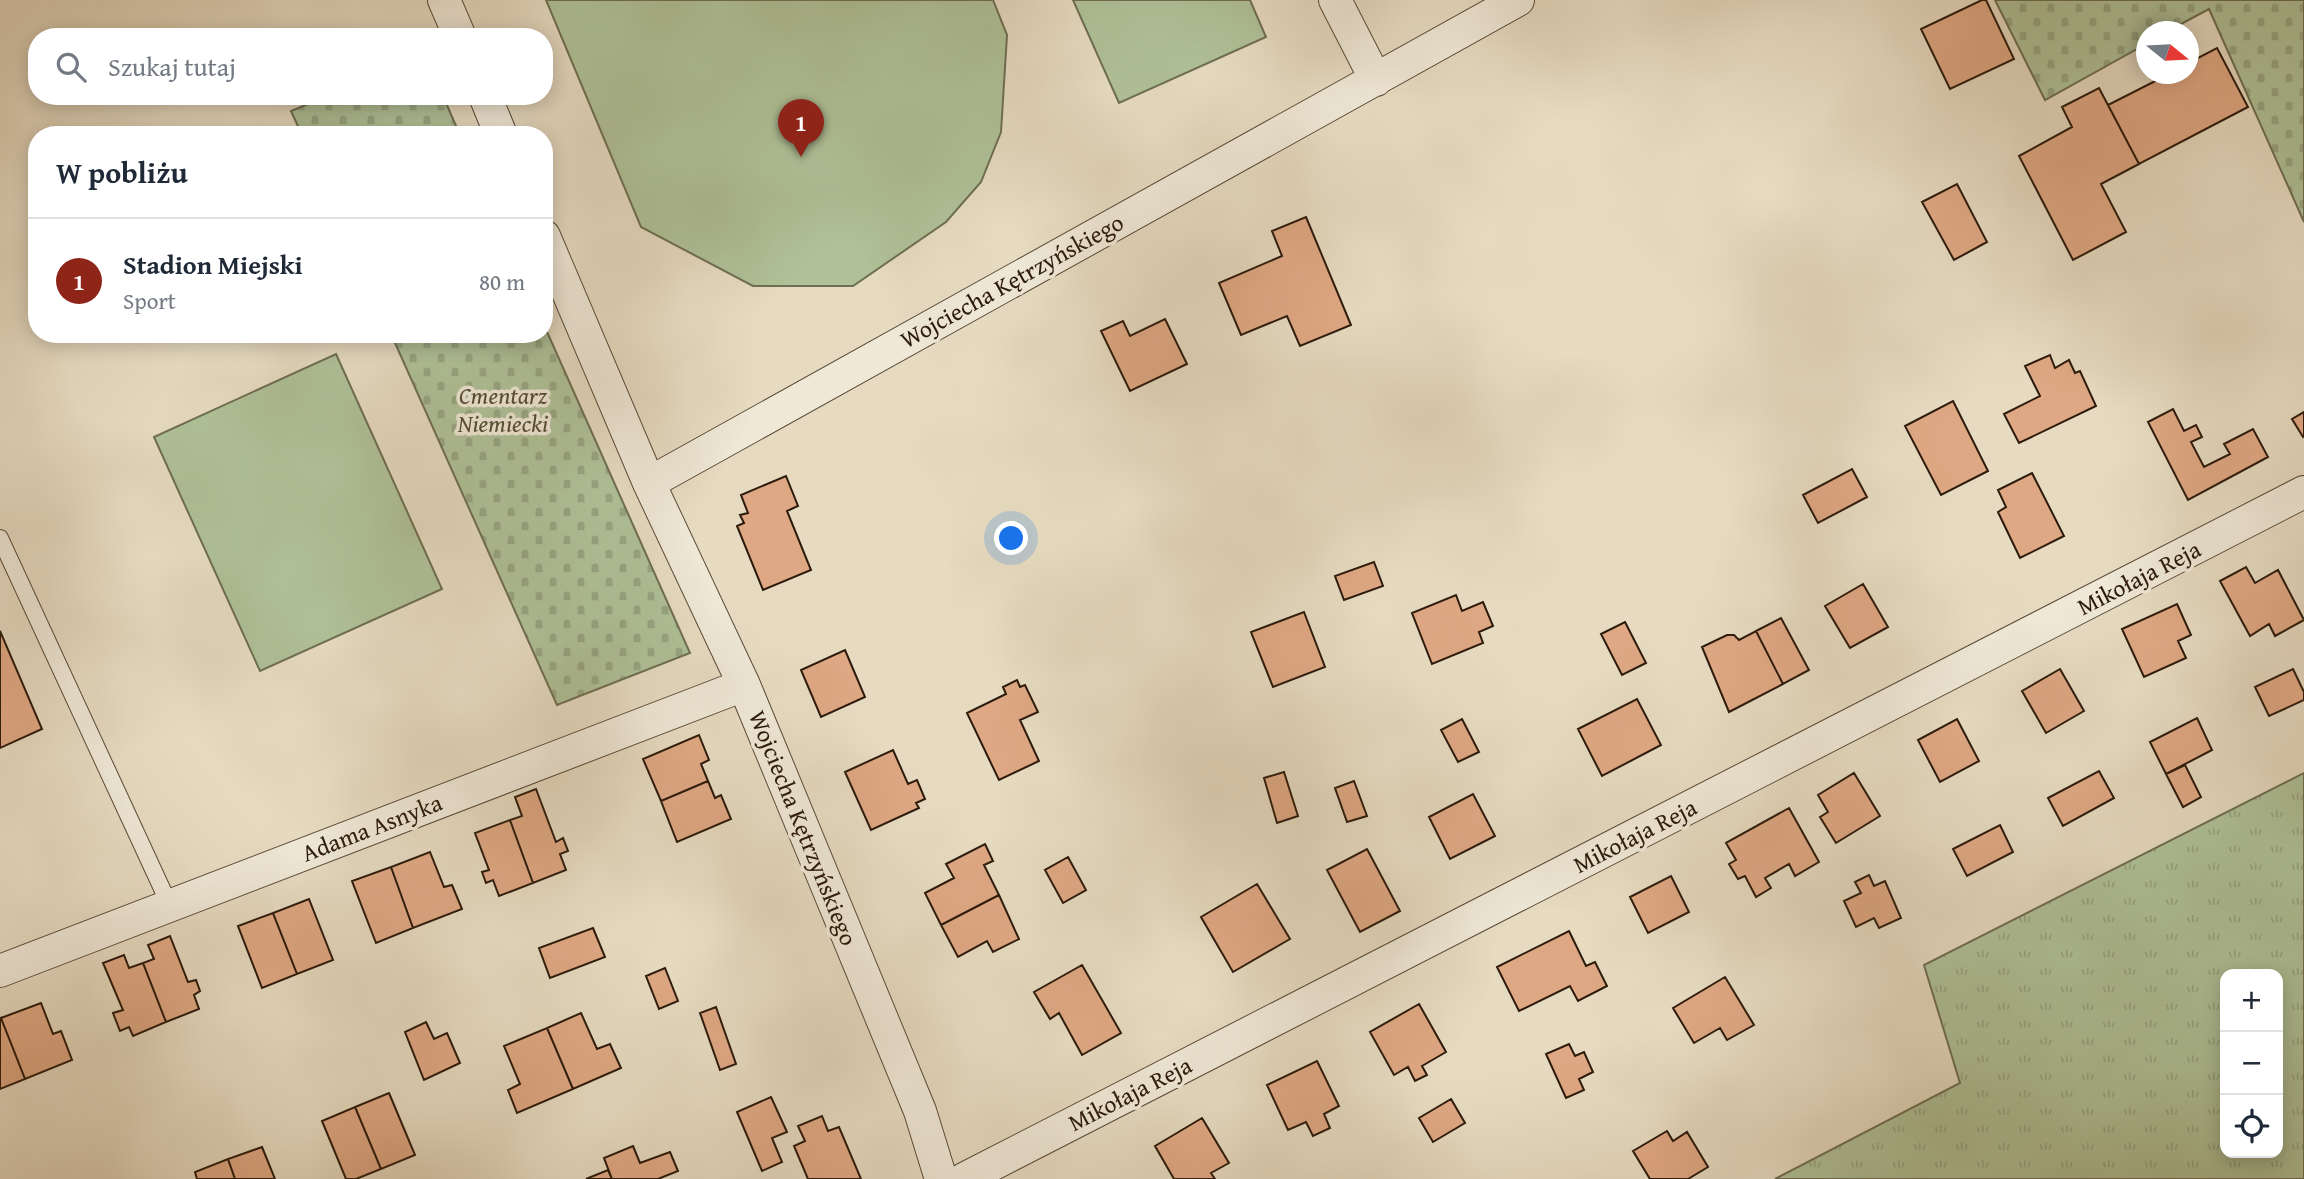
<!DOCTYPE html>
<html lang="pl">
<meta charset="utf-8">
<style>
body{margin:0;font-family:"Gentium Book Plus",serif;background:#f2f2f3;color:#1f2937}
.controls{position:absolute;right:21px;bottom:21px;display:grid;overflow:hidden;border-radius:14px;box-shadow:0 4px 18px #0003}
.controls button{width:63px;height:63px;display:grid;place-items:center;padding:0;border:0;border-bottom:2px solid #e0e1e3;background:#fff;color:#1f2937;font:35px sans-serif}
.compass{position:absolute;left:2136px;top:21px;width:63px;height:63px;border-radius:50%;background:#fff;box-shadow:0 4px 18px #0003;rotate:108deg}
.you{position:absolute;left:1012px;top:539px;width:24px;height:24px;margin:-18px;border:5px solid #fff;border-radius:50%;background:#1a73e8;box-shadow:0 0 0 10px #1a73e833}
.badge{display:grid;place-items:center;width:46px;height:46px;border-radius:50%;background:#8f2418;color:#fff;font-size:23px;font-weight:700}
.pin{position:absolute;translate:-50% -58px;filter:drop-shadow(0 2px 4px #0008)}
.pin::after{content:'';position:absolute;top:37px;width:24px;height:21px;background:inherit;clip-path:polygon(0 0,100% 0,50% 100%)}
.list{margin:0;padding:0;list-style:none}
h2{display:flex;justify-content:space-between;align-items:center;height:91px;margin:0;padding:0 28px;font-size:30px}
h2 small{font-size:23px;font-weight:400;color:#747a83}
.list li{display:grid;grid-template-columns:46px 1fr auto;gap:21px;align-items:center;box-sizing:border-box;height:126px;padding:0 28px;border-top:2px solid #e0e1e3}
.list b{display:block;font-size:26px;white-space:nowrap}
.list p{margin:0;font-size:23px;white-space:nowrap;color:#747a83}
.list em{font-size:23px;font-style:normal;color:#747a83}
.icon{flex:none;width:38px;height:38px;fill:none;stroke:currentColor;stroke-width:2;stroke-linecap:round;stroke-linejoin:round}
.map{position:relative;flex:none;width:2304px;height:1179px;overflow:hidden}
.search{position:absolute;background:#fff;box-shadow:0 4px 18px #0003;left:28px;top:28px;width:525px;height:77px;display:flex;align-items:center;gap:18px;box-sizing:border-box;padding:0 24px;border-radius:28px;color:#747a83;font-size:26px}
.panel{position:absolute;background:#fff;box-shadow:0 4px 18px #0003;left:28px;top:126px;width:525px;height:217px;border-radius:28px}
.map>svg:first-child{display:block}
.grass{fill:url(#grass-tufts);stroke:#6e6e52;stroke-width:2;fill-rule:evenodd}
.cemetery{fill:url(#cemetery-stones);stroke:#6e6e52;stroke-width:2}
.green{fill:#afc198;stroke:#6e6e52;stroke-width:2}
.building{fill:#dfa884;stroke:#2c1a0b;stroke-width:2}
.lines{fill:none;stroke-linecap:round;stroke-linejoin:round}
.service-casing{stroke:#5a4a38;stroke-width:18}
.minor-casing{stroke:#5a4a38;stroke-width:34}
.service{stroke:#efe8d7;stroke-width:16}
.minor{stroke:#efe8d7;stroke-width:32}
.labels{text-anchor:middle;stroke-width:7;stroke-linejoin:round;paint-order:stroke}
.street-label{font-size:24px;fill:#2c1a0b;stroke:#efe8d7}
.park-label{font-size:24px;font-style:italic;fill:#534c35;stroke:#efe8d7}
</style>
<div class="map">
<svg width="2304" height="1179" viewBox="0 0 2304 1179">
<defs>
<pattern id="grass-tufts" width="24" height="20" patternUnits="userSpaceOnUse" patternTransform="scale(1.75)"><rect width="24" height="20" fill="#afc198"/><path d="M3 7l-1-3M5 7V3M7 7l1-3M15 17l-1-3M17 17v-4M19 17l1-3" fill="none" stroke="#97a582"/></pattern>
<pattern id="cemetery-stones" width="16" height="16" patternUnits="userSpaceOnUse" patternTransform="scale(1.75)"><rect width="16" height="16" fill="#afc198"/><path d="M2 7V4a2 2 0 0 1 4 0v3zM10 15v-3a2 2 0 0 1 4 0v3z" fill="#97a582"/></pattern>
</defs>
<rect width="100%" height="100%" fill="#e6dbc1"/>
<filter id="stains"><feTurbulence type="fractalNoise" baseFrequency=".00286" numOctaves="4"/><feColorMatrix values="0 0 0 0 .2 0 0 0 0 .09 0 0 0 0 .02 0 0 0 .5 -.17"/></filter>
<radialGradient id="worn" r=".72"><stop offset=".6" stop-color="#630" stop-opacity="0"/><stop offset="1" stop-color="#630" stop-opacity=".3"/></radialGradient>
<path class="grass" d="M2304 773V1179H1775L1960 1083 1924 965ZM2225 974H2278V1153H2225Z"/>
<path class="cemetery" d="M1995 0H2304V222L2209 9 2168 31 2146 32V44L2045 100Z
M327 96H443L460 135H302L291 111Z
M544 325 690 653 557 705 391 334H544Z"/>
<path class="green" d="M546 0H993L1007 35 1001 132 981 182 946 222 853 286H753L641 227Z
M1073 0H1250L1266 37 1119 103Z
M336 354 442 589 260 671 154 437Z"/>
<path class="building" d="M1982 0H1986L2014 59 1950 89 1921 29Z
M2217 48 2248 107 2139 164 2108 105 2169 74H2188V63Z
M2099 88 2139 164 2101 184 2126 232 2073 260 2019 156 2072 127 2062 107Z
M1957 184 1987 242 1954 260 1922 202Z
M1306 217 1351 325 1300 346 1287 316 1241 335 1219 283 1282 256 1272 231Z
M1165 319 1187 364 1130 391 1101 331 1123 321 1130 336Z
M2050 355 2055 368 2069 360 2075 373 2080 371 2096 406 2019 443 2004 414 2040 396 2025 366Z
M1953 401 1988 471 1941 495 1905 426Z
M2173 409 2184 431 2196 425 2202 437 2191 442 2204 467 2230 454 2224 444 2253 429 2268 457 2188 500 2148 422Z
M2304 412V436L2303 437 2292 419Z
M1852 469 1867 497 1818 523 1803 495Z
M2032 473 2064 536 2020 558 1998 512 2006 507 1998 490Z
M786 476 798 506 787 511 811 570 763 590 737 526 744 523 740 515 748 513 741 495Z
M1374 562 1383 586 1344 600 1335 576Z
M2246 567 2255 583 2278 570 2304 620 2275 636 2269 624 2250 636 2220 581Z
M1863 584 1888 627 1850 648 1825 606Z
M1456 595 1462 611 1483 602 1493 626 1479 632 1483 643 1432 664 1412 613Z
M2177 604 2191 635 2178 641 2186 658 2144 677 2122 629Z
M1304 612 1325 667 1273 687 1251 632Z
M1781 618 1809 670 1783 684 1756 631Z
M1625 622 1646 663 1622 675 1601 634Z
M0 631 42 729 0 748Z
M1756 631 1783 684 1729 712 1702 647 1727 635H1734L1739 640Z
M845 650 865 697 821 717 801 670Z
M2060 669 2084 711 2046 733 2022 691Z
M2293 669 2304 692V700L2269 716 2255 687Z
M1017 680 1020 687 1025 685 1038 712 1020 720 1039 761 999 780 967 713 1006 694 1003 687Z
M1637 699 1661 745 1602 776 1578 729Z
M2197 718 2212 750 2166 774 2150 742Z
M1462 719 1479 752 1458 762 1441 730Z
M1957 719 1979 761 1940 782 1918 740Z
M699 735 709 760 701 764 708 781 661 801 643 759Z
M893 750 908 784 917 780 925 799 916 803 919 808 871 830 845 772Z
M2185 765 2201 797 2183 807 2166 774Z
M2099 771 2114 798 2063 826 2048 798Z
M1284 772 1298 816 1277 823 1264 778Z
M1854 773 1880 816 1836 843 1820 817 1828 812 1818 795Z
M708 781 715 798 721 795 731 819 677 842 661 801Z
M1354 781 1367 816 1347 822 1335 788Z
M536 789 556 842 563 838 568 851 560 854 566 870 533 883 510 820 522 816 515 797Z
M1473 794 1495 836 1450 859 1429 817Z
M1789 808 1819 862 1795 876 1789 864 1765 878 1771 888 1756 897 1745 876 1738 879 1729 864 1736 860 1726 843Z
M510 820 533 883 499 896 493 880 486 883 482 872 489 870 475 833Z
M2000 825 2013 852 1967 876 1953 849Z
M985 844 993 861 984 865 999 895 941 925 925 893 954 878 946 864Z
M1367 849 1400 911 1360 932 1327 870Z
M430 852 444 887 452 885 462 909 413 928 391 867Z
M1068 857 1086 890 1063 903 1045 870Z
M391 867 413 928 376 943 352 881Z
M1869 875 1874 886 1885 881 1901 918 1879 928 1874 918 1856 927 1844 901 1861 893 1855 882Z
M1671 876 1689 912 1648 933 1630 897Z
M1257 884 1290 939 1233 972 1201 917Z
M999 895 1019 939 993 952 987 941 958 957 941 925Z
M309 899 333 960 297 974 273 913Z
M273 913 297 974 262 988 238 926Z
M593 928 605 957 550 978 539 948Z
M1569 931 1586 966 1595 962 1607 986 1578 1001 1570 986 1519 1011 1497 967Z
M170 936 188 982 196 980 200 991 194 995 199 1009 166 1022 143 963 154 959 148 945Z
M124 955 129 968 143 963 166 1022 133 1036 129 1027 120 1031 113 1013 123 1010 103 963Z
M1082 965 1121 1033 1082 1055 1059 1013 1050 1019 1034 992Z
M665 968 678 1001 659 1009 646 976Z
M1725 977 1754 1025 1727 1040 1720 1028 1694 1043 1673 1008Z
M41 1003 53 1034 61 1031 72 1060 25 1079 1 1018Z
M1419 1004 1446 1052 1422 1066 1427 1075 1415 1081 1408 1067 1394 1075 1370 1032Z
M716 1007 736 1064 720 1070 700 1013Z
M581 1013 597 1049 610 1044 621 1068 573 1089 547 1028Z
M1 1018 25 1079 0 1089V1019Z
M426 1022 434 1039 447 1033 460 1063 424 1080 405 1032Z
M547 1028 573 1089 517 1113 508 1090 520 1084 504 1046Z
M1569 1044 1575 1056 1584 1052 1593 1072 1579 1079 1584 1090 1566 1098 1546 1054Z
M1317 1061 1339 1106 1324 1114 1330 1128 1313 1136 1306 1122 1288 1130 1267 1085Z
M389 1093 415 1155 381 1169 355 1107Z
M771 1097 787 1132 772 1138 782 1162 762 1171 737 1112Z
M1451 1099 1465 1123 1433 1142 1419 1118Z
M355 1107 381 1169 356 1179H346L322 1121Z
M822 1116 828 1131 839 1127 861 1179H808L794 1146 805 1141 798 1126Z
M1202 1118 1229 1163 1211 1173 1215 1179H1174L1155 1146Z
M1667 1131 1673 1141 1687 1132 1708 1167 1688 1179H1650L1633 1151Z
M633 1146 640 1163 670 1152 678 1171 658 1179H612L604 1158Z
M262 1147 275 1179H235L228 1159Z
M228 1159 235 1179H197L195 1172Z
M608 1170 612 1179H586Z"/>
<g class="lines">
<g class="service-casing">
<path id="service" d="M0 538 170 906"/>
</g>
<g class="minor-casing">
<path id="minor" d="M444 0 460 37
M1335 0 1376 80
M485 96 501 135
M544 236 649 483 744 685 920 1111 941 1179
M649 483 1518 0
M0 971 744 685
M964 1179 2304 492"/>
</g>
<use href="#service" class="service"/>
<use href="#minor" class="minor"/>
</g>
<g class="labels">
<g class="street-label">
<text transform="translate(1012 281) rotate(-29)" y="8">Wojciecha Kętrzyńskiego</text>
<text transform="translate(2139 578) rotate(-27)" y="8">Mikołaja Reja</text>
<text transform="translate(372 828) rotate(-21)" y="8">Adama Asnyka</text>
<text transform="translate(803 828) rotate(68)" y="8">Wojciecha Kętrzyńskiego</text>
<text transform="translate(1635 836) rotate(-27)" y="8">Mikołaja Reja</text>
<text transform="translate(1130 1094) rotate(-27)" y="8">Mikołaja Reja</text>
</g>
<g class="park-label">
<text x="503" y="404">Cmentarz<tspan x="503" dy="28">Niemiecki</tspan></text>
</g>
</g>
<rect width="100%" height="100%" filter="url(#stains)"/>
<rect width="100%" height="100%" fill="url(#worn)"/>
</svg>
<div class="controls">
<button>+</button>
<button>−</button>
<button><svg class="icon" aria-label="locate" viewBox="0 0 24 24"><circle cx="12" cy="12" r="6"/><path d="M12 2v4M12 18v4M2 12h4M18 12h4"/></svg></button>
</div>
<svg class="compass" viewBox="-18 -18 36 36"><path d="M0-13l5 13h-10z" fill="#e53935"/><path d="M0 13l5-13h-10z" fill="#747a83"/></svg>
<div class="you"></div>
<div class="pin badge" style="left:801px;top:157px">1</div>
<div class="search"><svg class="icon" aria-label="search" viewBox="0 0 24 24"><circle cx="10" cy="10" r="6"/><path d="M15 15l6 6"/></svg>Szukaj tutaj</div>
<section class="panel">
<h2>W pobliżu<small></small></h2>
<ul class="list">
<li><span class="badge">1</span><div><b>Stadion Miejski</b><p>Sport</p></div><em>80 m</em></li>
</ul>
</section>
</div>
